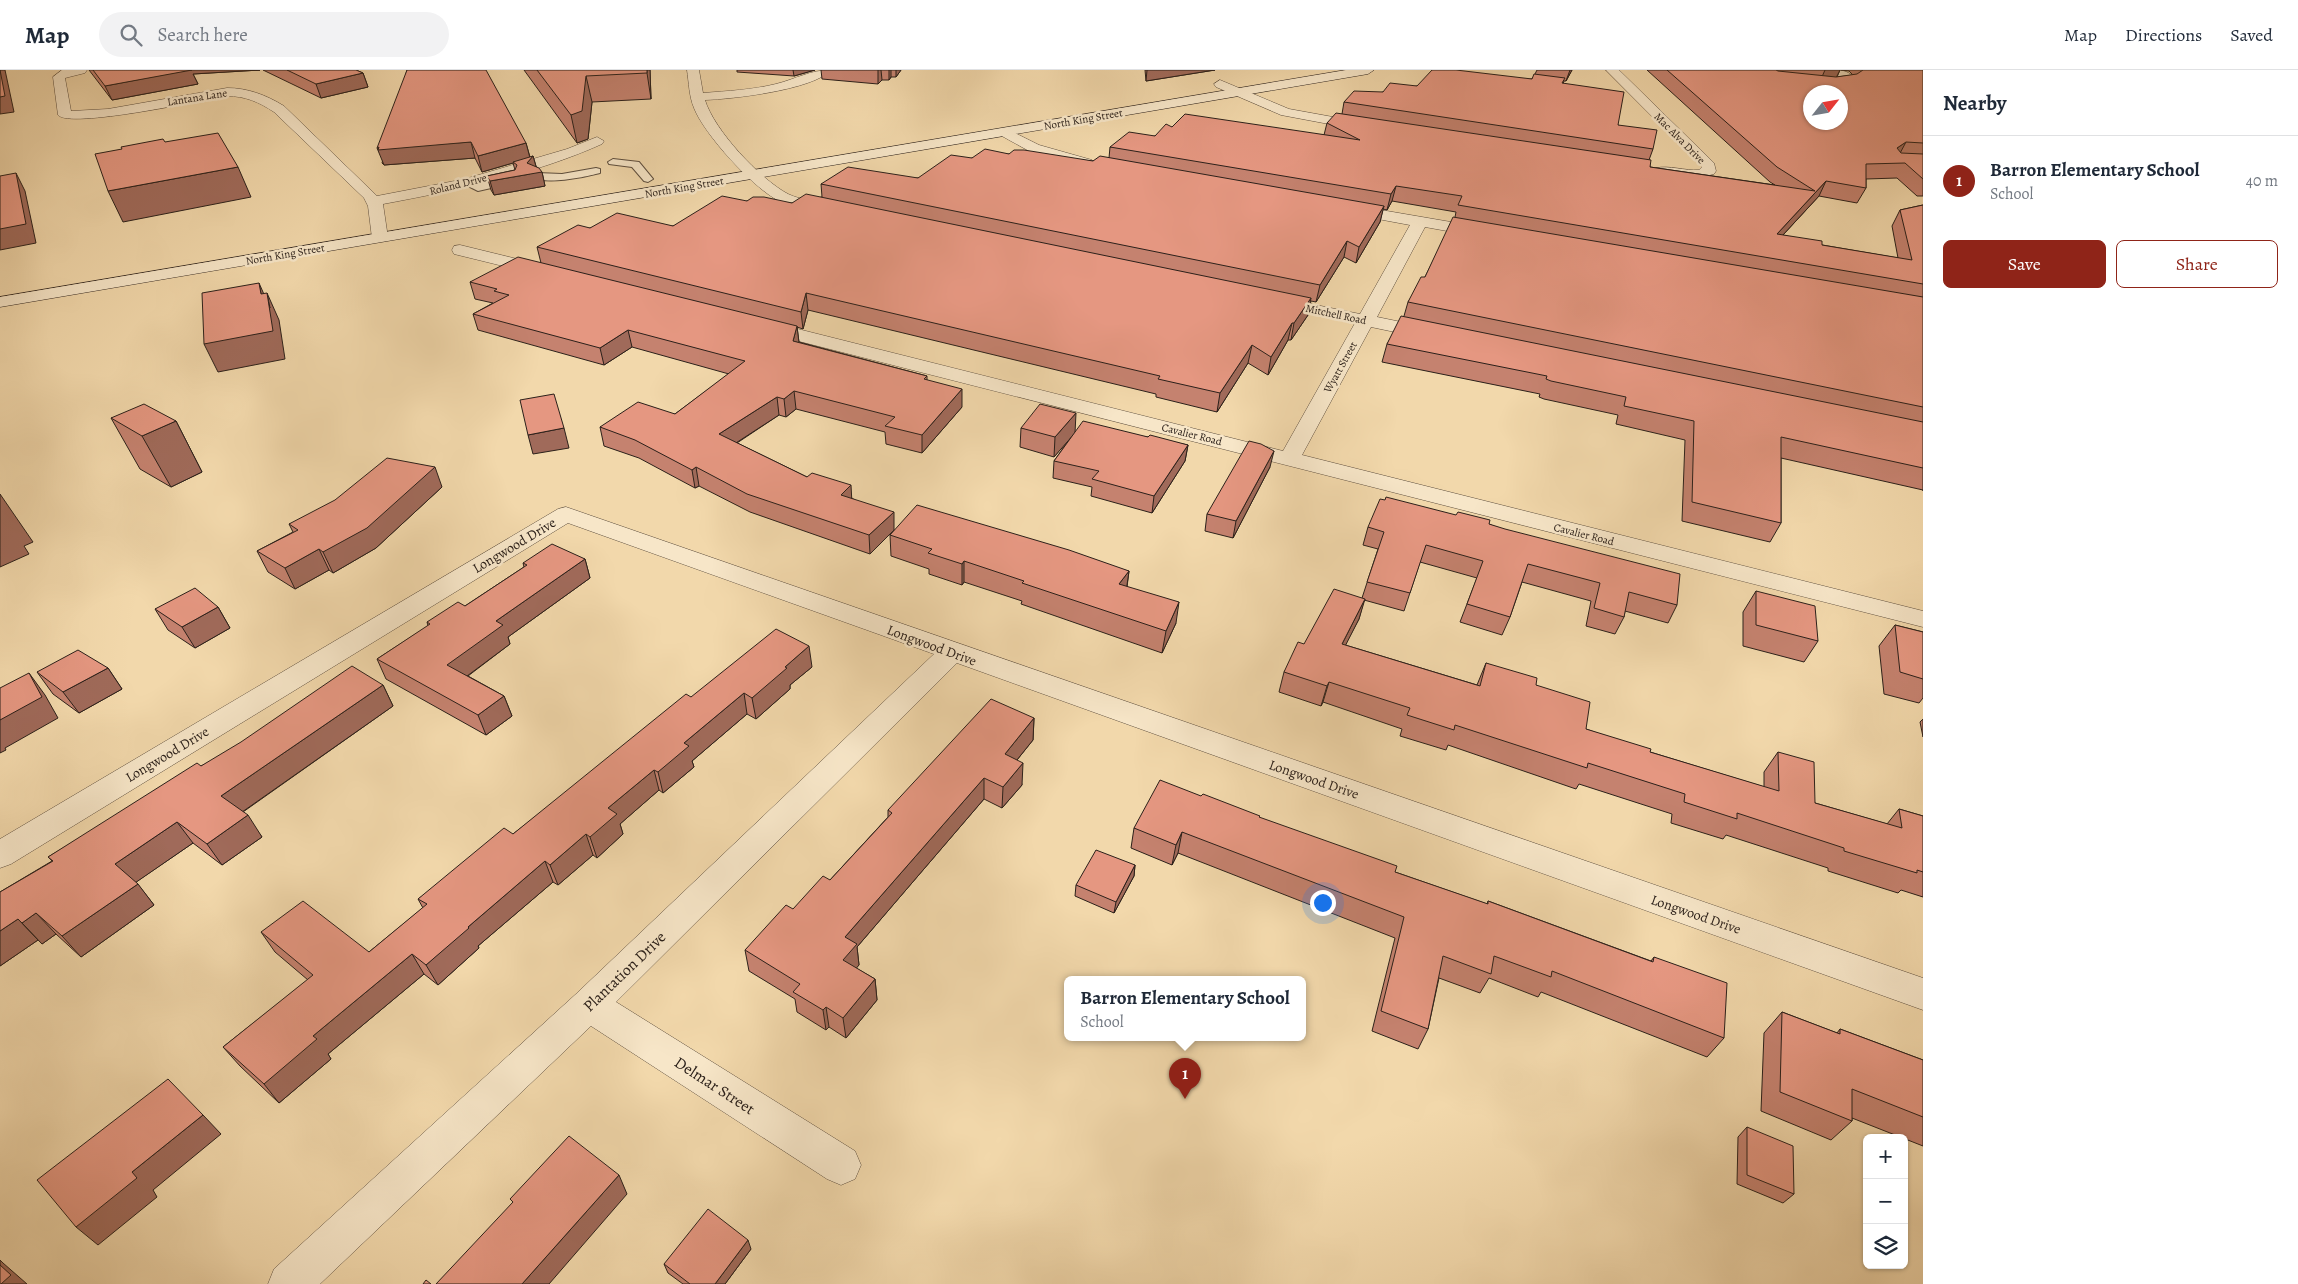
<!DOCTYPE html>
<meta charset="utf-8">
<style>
body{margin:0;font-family:Alegreya,serif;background:#f2f2f3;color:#1f2937}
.controls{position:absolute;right:15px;bottom:15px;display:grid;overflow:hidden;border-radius:8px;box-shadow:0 1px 4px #0004}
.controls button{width:45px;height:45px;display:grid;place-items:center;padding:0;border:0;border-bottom:1px solid #e0e1e3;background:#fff;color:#1f2937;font:25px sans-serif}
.compass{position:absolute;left:1803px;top:15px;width:45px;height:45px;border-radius:50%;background:#fff;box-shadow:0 1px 4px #0004;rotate:59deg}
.you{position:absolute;left:1322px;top:832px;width:18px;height:18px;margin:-12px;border:4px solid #fff;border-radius:50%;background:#1a73e8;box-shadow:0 0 0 8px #1a73e833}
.badge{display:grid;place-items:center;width:32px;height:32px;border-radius:50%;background:#8f2418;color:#fff;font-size:16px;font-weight:700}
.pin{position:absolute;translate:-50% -41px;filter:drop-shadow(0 1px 2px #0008)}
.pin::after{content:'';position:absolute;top:26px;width:18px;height:15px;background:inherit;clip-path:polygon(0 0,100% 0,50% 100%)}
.popup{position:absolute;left:1064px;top:906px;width:242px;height:65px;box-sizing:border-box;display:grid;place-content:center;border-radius:8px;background:#fff;filter:drop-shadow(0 1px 4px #0005);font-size:16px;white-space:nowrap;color:#747a83}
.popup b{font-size:19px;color:#1f2937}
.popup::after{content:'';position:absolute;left:50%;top:100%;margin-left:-10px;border:10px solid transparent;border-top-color:#fff}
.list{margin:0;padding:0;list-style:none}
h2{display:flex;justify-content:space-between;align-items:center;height:65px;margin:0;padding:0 20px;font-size:21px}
h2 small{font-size:16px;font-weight:400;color:#747a83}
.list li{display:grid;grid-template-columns:32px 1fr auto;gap:15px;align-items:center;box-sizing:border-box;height:90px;padding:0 20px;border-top:1px solid #e0e1e3}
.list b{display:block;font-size:19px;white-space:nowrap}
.list p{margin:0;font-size:16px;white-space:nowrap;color:#747a83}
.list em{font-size:16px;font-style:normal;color:#747a83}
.actions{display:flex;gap:10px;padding:15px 20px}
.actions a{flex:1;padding:11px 0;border:1px solid #8f2418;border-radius:8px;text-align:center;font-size:18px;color:#8f2418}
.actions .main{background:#8f2418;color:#fff}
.icon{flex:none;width:28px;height:28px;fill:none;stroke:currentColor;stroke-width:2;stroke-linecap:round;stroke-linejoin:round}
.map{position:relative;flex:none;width:1923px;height:1214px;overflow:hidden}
header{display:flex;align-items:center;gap:30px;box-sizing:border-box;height:70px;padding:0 25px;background:#fff;border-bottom:1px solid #e0e1e3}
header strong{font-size:24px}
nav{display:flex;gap:28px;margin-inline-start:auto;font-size:18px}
.search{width:350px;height:45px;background:#f2f2f3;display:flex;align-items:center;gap:12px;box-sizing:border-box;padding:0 18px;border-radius:28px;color:#747a83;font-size:19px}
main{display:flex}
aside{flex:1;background:#fff}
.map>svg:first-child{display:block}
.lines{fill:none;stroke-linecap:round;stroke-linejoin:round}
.service-casing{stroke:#5d4e3e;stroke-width:2}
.minor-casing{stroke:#5d4e3e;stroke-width:1}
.secondary-casing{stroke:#2b201a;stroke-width:1}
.service{fill:#f7e6c8;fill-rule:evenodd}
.minor{fill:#f7e6c8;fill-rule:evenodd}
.secondary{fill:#f7e6c8;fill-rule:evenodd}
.wall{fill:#c5826f;stroke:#2b201a}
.shaded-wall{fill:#a06a5a;stroke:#2b201a}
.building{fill:#e59781;stroke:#2b201a;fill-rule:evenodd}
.labels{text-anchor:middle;stroke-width:5;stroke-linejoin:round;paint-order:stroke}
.far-street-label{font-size:11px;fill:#2b201a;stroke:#f7e6c8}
.street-label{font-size:14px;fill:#2b201a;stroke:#f7e6c8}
.near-street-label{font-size:16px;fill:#2b201a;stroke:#f7e6c8}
</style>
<header>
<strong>Map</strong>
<div class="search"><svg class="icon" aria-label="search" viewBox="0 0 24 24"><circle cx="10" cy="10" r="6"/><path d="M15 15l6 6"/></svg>Search here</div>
<nav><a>Map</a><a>Directions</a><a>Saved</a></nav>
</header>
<main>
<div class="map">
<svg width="1923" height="1214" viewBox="0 0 1923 1214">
<rect width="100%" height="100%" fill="#f2d8ab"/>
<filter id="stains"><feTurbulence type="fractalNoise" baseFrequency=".004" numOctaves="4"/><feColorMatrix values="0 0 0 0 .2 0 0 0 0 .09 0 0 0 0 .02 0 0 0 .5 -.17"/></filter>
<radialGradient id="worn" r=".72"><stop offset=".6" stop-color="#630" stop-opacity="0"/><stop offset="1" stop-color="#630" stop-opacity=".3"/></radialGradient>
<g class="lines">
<g class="service-casing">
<path id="service" d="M613 89 639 92 653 109 648 112 644 111 632 97 609 94 608 92Z
M596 98 600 99V103C585 107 543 116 532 106L537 103 562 104Z
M514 107 519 110 518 112 478 121 462 113 467 110 479 114Z"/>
</g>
<g class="minor-casing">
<path id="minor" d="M62 0H87L85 3 65 8 71 41 108 39 227 18C248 18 266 25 284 36L377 126 465 109 567 79 597 67 604 71 602 74C533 105 457 120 383 134L388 168 386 171H374L372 168 368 136 364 128 274 42C259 32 245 26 227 26 203 30 70 59 58 45L53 7Z
M687 0H699L703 23C727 21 752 20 776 14 796 9 810 0 831 0 813 20 732 29 705 30 714 60 760 109 788 124 803 131 821 132 837 136L839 139 837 142 831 144C814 141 795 139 779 131 753 118 704 64 694 38 689 26 689 13 687 0Z
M1606 0H1619L1714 93 1716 101 1714 104 1692 109 1656 104 1654 101 1656 98C1669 95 1685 101 1699 100L1702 97Z
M1829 0C1840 0 1852 0 1856 12L1850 16 1818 18 1816 15 1818 12 1841 9Z
M1220 10 1289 39 1366 53 1373 57 1366 61 1281 45 1216 17 1214 14Z
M1005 58 1039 75 1092 90 1094 93 1087 97 1029 81 1000 65 998 62Z
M1346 134 1486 158 1492 160 1494 163 1492 166 1486 168 1425 157 1377 247 1440 260 1442 264 1440 268 1433 270 1371 257 1302 385 1923 541V557L755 260 753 256 755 252 762 250 1283 381 1355 253 1272 236 1266 235 1263 231 1266 227 1272 226 1360 244 1410 155 1340 142 1338 139 1340 136Z
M460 175 550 197 553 201 550 205 544 206 454 184 452 180 454 176Z
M566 437 1923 908V940L957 593 616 932 855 1081 861 1095 855 1109 841 1115 827 1109 591 956 320 1214H268L274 1199 576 924 934 584 568 453 11 794 0 798V769L558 439Z"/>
</g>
<g class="secondary-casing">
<path id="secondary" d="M1346 0H1374L1368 4 0 237V227Z"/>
</g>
<use href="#service" class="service"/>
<use href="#minor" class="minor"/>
<use href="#secondary" class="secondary"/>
</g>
<path class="wall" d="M89 0H260L193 4 198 14 112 30Z
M263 0H356L363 3 368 17 321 28Z
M407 0 526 73 530 87 533 86 536 96 542 102 545 116 494 125 491 120 487 106 515 100 513 93 482 102 475 88 384 95 382 93Z
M524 0H650L651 29 592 32 588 69 577 73Z
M737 0H815L794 6 737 2Z
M821 0H901L896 7H891L889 10H882L878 14 822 9Z
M1145 0H1215L1146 11Z
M1537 0H1572L1566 11H1564L1563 14 1618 55 1653 79 1649 90 1650 97 1775 115 1770 112 1647 0H1840L1837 7 1853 5 1849 1 1841 0H1923V126H1917L1897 108 1866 109V118L1857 133 1819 126 1783 165 1822 175 1898 188 1892 156 1900 140 1923 135V421V420L1781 388V453L1770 472 1682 451 1685 370 1616 354 1618 345 1544 329 1539 327 1540 324 1382 292 1387 274 1404 246 1408 232 1425 207 1455 147 1456 142 1392 131 1387 140 1383 139 1380 152 1356 193 1344 187 1316 232 1311 231 1308 245 1291 270H1288L1268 305 1248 293 1217 342 1156 327V324L808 240 803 259 797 257 799 272 927 306V310L962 337 922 383 886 374 885 362 796 339 786 347 779 345 737 373 807 407 852 428 894 460 1129 501 1127 517 1176 553 1162 583 1021 534 1022 531 964 512 962 515 929 504V499L891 486 890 465 893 461 870 484 750 442 699 416 695 418 639 388 604 376 600 357 675 344 729 304 632 277 604 295 478 260 473 244 493 233 475 229 470 212 541 193 537 177 590 158 673 156 747 131 792 133 822 127 821 114 918 108 972 88 1009 84 1093 91 1109 88 1110 77 1155 66 1172 57 1324 65 1327 53 1342 44 1344 32 1383 22 1417 16 1532 9 1535 4Z
M111 348 176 351 202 402 171 417 140 399Z
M1021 358 1148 367 1188 375 1185 391 1152 443 1091 426 1092 417 1053 408 1054 391 1073 364 1054 387 1020 377Z
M1270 397 1233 468 1205 461 1207 444Z
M442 417 376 478 333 503 329 500 295 519 268 502 257 481 293 462 289 454Z
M1489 454 1677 535 1668 553 1625 541 1624 547 1615 564 1586 556 1591 531 1522 512 1510 547 1502 565 1460 552 1477 508 1420 492 1404 541 1364 530 1359 549 1345 575 1477 615 1486 593 1536 615 1586 659 1650 682 1764 717V702L1778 682 1815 733 1887 754 1899 739 1923 746V827L1901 820 1898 823 1828 801V798L1726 765 1723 769 1671 753 1672 744 1579 714 1576 719 1448 675 1446 680 1400 666 1402 659 1323 632 1321 636 1279 622 1284 602 1304 574 1362 528 1378 479 1363 475 1368 457Z
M585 489 590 508 508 567 510 574 468 606 504 626 512 646 486 665 386 609 377 589 428 556 427 552 465 536 524 497 523 493Z
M1756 521 1818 571 1804 592 1743 576V542Z
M218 537 230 558 195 578 168 560 155 539Z
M1895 555 1923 562V628L1919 633 1884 624 1879 576Z
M812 597 790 615V619L756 649 747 644 692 691 694 697 663 723 659 720 620 754 623 764 597 788 593 785 558 815 553 812 478 876 479 878 438 915 424 904 328 984 331 989 279 1033 240 996 223 977 308 910 275 882 261 862 369 882 423 838 418 829 513 764 691 627Z
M108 598 122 619 79 643 53 624 37 602Z
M383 615 393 636 243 742 262 767 222 795 193 773 136 812 154 835 81 887 56 864 42 874 38 870 0 896V822L52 791 48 787 201 696Z
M1034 648 1033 670 1017 690 1022 715 1002 738 984 729 857 877 859 895 856 898 875 909 877 930 846 968 829 957 826 960 797 942 795 929 749 901 745 880 793 839 830 810 888 747V740Z
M1923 649V667L1920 652Z
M1259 748 1395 802 1487 834 1488 831 1651 891 1654 887 1724 968 1707 987 1541 922 1538 927 1489 908 1480 923 1439 908 1428 959 1418 979 1372 961 1395 868 1178 783 1172 795 1131 778 1134 758Z
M1135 795 1134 806 1114 843 1075 826 1076 815Z
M1782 942 1837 963 1840 959 1923 990V1076L1852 1048V1051L1831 1070 1761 1041 1764 963Z
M1747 1057 1794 1124 1783 1133 1737 1114 1738 1067Z
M751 1179 725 1214H683L668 1203 664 1194Z"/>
<path class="shaded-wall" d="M0 0H5L14 42 0 44Z
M188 0H260L193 4 198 14 112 30 105 16Z
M647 0H650L651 29 647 3Z
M793 0H815L794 6Z
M878 0H881L882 10 878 14Z
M889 0H891V7L889 10Z
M896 0H901L896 7Z
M1147 0H1215L1146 11Z
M1570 0H1572L1566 11Z
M1825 0H1840L1836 8 1821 9Z
M363 3 368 17 321 28 316 14Z
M586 6 592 32 588 69 577 73 571 45Z
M471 72 475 88 384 95 377 78Z
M1906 72 1898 87 1897 78Z
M526 73 530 88 482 102 478 86Z
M533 86 537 100 542 102 545 116 494 125 490 111 530 104 527 93Z
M238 97 251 127 123 152 108 121Z
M16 103 25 121 36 173 0 180V159Z
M1826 111 1819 126 1769 180 1777 164Z
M1396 116 1392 131 1387 140 1391 124Z
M1384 136 1380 152 1356 193 1359 177Z
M1347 171 1344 187 1316 232 1320 215Z
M259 213 270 238 267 223 279 250 285 289 218 302 204 274 261 224Z
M806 223 808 240 803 259 801 242Z
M1311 228 1308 245 1291 270 1294 253Z
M1292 253 1288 270 1268 305 1271 287Z
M797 256 799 273 793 271Z
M628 260 632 277 604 295 600 278Z
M1252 275 1248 293 1217 342 1220 323Z
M962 319V337L922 383V365Z
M794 321 796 339 786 347 784 329Z
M777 327 779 345 722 382 719 364Z
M1076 343 1075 363 1054 387 1055 367Z
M176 351 202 402 171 417 142 366Z
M564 358 569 378 533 384 528 365Z
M1188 375 1185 391 1152 443 1154 426Z
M1274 381 1270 397 1233 468 1236 451Z
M435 397 442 417 376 478 333 503 323 482Z
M696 397 699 416 695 418 692 400Z
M851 415 852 434 841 425Z
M0 424 33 472 24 476 29 484 0 497Z
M894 442V460L870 484 869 465Z
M319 479 329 500 295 519 285 498Z
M585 489 590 508 508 567 510 574 455 615 447 595 496 551Z
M964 491V512L962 515V494Z
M1129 501 1126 522 1119 514Z
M1365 529 1359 549 1336 594 1342 574Z
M1179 532 1176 553 1162 583 1166 561Z
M218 537 230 558 195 578 182 557Z
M809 576 812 597 790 615V619L756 649 752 628 785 597Z
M108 598 122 619 79 643 63 622Z
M29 603 45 625 58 648 5 678 6 680 0 683V650Z
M1329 612 1323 632 1321 636 1327 616Z
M383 615 393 636 235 747 221 726Z
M744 623 747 644 692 691 694 697 663 723 658 702 684 673Z
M504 626 512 646 486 665 478 645Z
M1034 648 1033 670 1004 706 1005 684Z
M1023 693 1022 715 1002 738 1003 717Z
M654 700 659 720 620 754 623 764 597 788 590 767 608 738Z
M984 708V729L857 877 859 895 846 911 843 890 845 867Z
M248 745 262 767 222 795 207 774Z
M177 752 193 773 132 815 115 794Z
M1182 762 1178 783 1172 795 1176 775Z
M586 764 593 785 558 815 550 795Z
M545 791 553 812 478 876 479 878 438 915 426 895 468 857Z
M1135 795 1134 806 1114 843 1116 832Z
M138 814 154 835 81 887 62 866Z
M36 843 56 864 42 874 22 853Z
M18 849 38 870 0 896V861Z
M412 884 424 904 328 984 331 989 279 1033 264 1014 313 966Z
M875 909 877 930 846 968 843 948Z
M826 937 829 957 826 960 823 940Z
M203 1045 221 1064 153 1120 157 1127 98 1175 76 1157 132 1102Z
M619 1105 627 1124 549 1214H522Z
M748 1170 751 1179 725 1214H715Z
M0 1190 3 1193 27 1214H1Z"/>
<path class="building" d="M0 0 5 26 0 27Z
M93 0H192L105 16Z
M287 0H356L363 3 316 14Z
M407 0H486L526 73 478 86 471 72 378 80 379 77 377 78Z
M537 0H647V3L586 6 582 41 571 45Z
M1432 0H1456L1532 9 1534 4 1565 8 1562 13 1624 22 1618 55 1657 60 1653 79 1344 32 1354 21 1383 22 1390 13 1417 16Z
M1667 0H1776L1778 1 1836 7 1857 4 1863 0H1923V73L1906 72 1897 78 1901 83 1923 84V109L1905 93 1866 94V118L1826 111 1777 164 1822 171V175L1912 190 1900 140 1923 135V214L1458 135 1462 126 1396 116 1391 124 1110 77 1129 62 1155 66 1166 54 1172 57 1185 44 1360 70 1327 53 1336 43 1651 90 1650 97 1815 121 1777 97ZM1810 22H1840V52H1810Z
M218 63 238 97 108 121 95 84 122 79 121 77 163 69 165 72Z
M985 79 1009 84 1014 80H1024L1093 91 1100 86 1384 136 1359 177 1347 171 1320 215 821 114 848 97 918 108 951 85 972 88Z
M533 86 527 93 539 98 542 102 490 111 487 106 515 100 517 95 513 92Z
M16 103 26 154 0 159V106Z
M806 124 1311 228 1294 253H1292L1271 287 1252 275 1220 323 1158 309 1160 306 806 223 801 242 537 177 578 155 590 158 617 143 673 156 722 126 747 131 753 127H764L792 133Z
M1453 147 1923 227V337L1408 232 1421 207H1425Z
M518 187 797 256 793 271 927 306 924 309 962 319 922 365 885 356 895 347 794 321 784 329 777 327 719 364 807 407 812 403 851 415 841 425 894 442 869 465 747 424 696 397 692 400 635 370 600 357 638 332 675 344 745 291 628 260 600 278 473 244 509 225 494 221 497 219 470 212Z
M259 213 261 224 267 223 273 261 204 274 202 223Z
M1401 246 1923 352V398L1781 367V453L1692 432 1694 351 1624 336 1626 327 1551 311 1546 309 1547 306 1387 274Z
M554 324 564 358 528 365 520 330Z
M144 334 176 351 142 366 111 348Z
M1040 334 1076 343 1055 367 1021 358Z
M1083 351 1148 367 1150 365 1188 375 1154 426 1092 409 1099 401 1054 391Z
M1249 371 1261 374 1274 381 1236 451 1207 444Z
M387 388 435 397 367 458 323 482 319 479 285 498 257 481 298 460 289 454 335 430Z
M1386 427 1456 445 1458 442 1490 450 1489 454 1505 459 1680 504 1677 535 1629 522 1624 547 1594 538 1600 513 1528 494 1510 547 1467 534 1483 491 1426 475 1410 523 1367 512 1384 462 1368 457 1380 429 1385 430Z
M917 435 1069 480 1129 501 1119 514 1179 532 1166 561 1022 513 1024 511 964 491 962 494 928 483 932 479 890 465Z
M552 474 585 489 496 551 503 555 447 595 504 626 478 645 377 589 430 554 427 552 458 532 465 536 527 495 523 493Z
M195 518 218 537 182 557 155 539Z
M1334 519 1365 529 1342 574 1480 616 1486 593 1537 608 1536 615 1590 632 1586 659 1651 679 1650 682 1779 721 1778 682 1814 692 1815 733 1902 758 1899 739 1923 746V802L1917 800V803L1844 781V778L1737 743V749L1684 732 1685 724 1588 693 1587 698 1455 655 1454 660 1407 645 1410 638 1329 612 1327 616 1284 602 1298 572 1304 574Z
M1756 521 1815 536 1818 571 1756 555Z
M1895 555 1923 562V609L1900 602Z
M776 559 809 576 785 597 787 598 752 628 744 623 684 673 689 676 658 702 654 700 608 738 617 744 590 767 586 764 550 795 545 791 468 857 469 858 426 895 412 884 313 966 317 969 264 1014 223 977 313 905 261 862 303 831 369 882 427 834 418 829 504 758 513 764 686 624 691 627Z
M78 580 108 598 63 622 37 602Z
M352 596 383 615 221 726 248 745 207 774 177 752 115 794 138 814 62 866 36 843 22 853 18 849 0 861V822L53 791 48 787 197 693 201 696 241 672Z
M29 603 42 627 0 650V618Z
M991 629 1034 648 1005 684 1023 693 1003 717 984 708 845 867 857 874 843 890 875 909 843 948 826 937 823 940 793 922 800 914 745 880 786 835 793 839 823 806 830 810 892 743 888 740Z
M1160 710 1201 726 1203 724 1260 746 1259 747 1397 796 1395 802 1488 834V831L1653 892 1654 887 1727 913 1724 968 1552 901 1551 907 1494 886 1491 904 1443 886 1428 959 1381 941 1404 847 1182 762 1176 775 1134 758Z
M1096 780 1135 795 1116 832 1076 815Z
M1782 942 1840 964V959L1923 990V1047L1852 1019V1051L1780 1022Z
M168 1009 203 1045 132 1102 137 1108 76 1157 37 1110Z
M1747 1057 1793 1076 1794 1124 1747 1105Z
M569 1066 619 1105 522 1214H436L513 1132 510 1129Z
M708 1139 748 1170 715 1214H690L664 1194Z
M0 1195 11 1205 1 1214H0Z
M426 1210 431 1214H423Z"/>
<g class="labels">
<g class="far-street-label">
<text transform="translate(197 27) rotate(-9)" y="4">Lantana Lane</text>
<text transform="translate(1083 49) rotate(-10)" y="4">North King Street</text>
<text transform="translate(1680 68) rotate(45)" y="4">Mac Alva Drive</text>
<text transform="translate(458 114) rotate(-14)" y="4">Roland Drive</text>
<text transform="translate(684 117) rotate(-10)" y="4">North King Street</text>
<text transform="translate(285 184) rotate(-10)" y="4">North King Street</text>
<text transform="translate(1336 244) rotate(12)" y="4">Mitchell Road</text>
<text transform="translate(1340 297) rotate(-61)" y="4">Wyatt Street</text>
<text transform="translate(1192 364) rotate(14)" y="4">Cavalier Road</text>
<text transform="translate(1584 464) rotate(14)" y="4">Cavalier Road</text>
</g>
<g class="street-label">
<text transform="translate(514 475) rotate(-31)" y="5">Longwood Drive</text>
<text transform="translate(932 575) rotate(20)" y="5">Longwood Drive</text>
<text transform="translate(167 684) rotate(-31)" y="5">Longwood Drive</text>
<text transform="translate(1314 709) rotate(19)" y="5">Longwood Drive</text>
<text transform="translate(1696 844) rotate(19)" y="5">Longwood Drive</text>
</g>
<g class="near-street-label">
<text transform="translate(624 901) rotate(-44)" y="6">Plantation Drive</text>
<text transform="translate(715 1015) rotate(33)" y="6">Delmar Street</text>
</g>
</g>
<rect width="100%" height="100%" filter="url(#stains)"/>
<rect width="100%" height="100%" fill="url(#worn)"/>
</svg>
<div class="controls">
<button>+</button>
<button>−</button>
<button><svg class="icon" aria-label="layers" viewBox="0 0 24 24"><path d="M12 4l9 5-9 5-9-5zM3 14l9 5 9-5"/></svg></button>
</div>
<svg class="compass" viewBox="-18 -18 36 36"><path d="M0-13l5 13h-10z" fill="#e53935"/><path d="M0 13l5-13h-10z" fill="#747a83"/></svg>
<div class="you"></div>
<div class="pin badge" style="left:1185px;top:1029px">1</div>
<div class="popup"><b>Barron Elementary School</b>School</div>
</div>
<aside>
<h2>Nearby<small></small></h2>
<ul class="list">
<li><span class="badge">1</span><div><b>Barron Elementary School</b><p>School</p></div><em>40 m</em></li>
</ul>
<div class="actions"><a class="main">Save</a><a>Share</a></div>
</aside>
</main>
